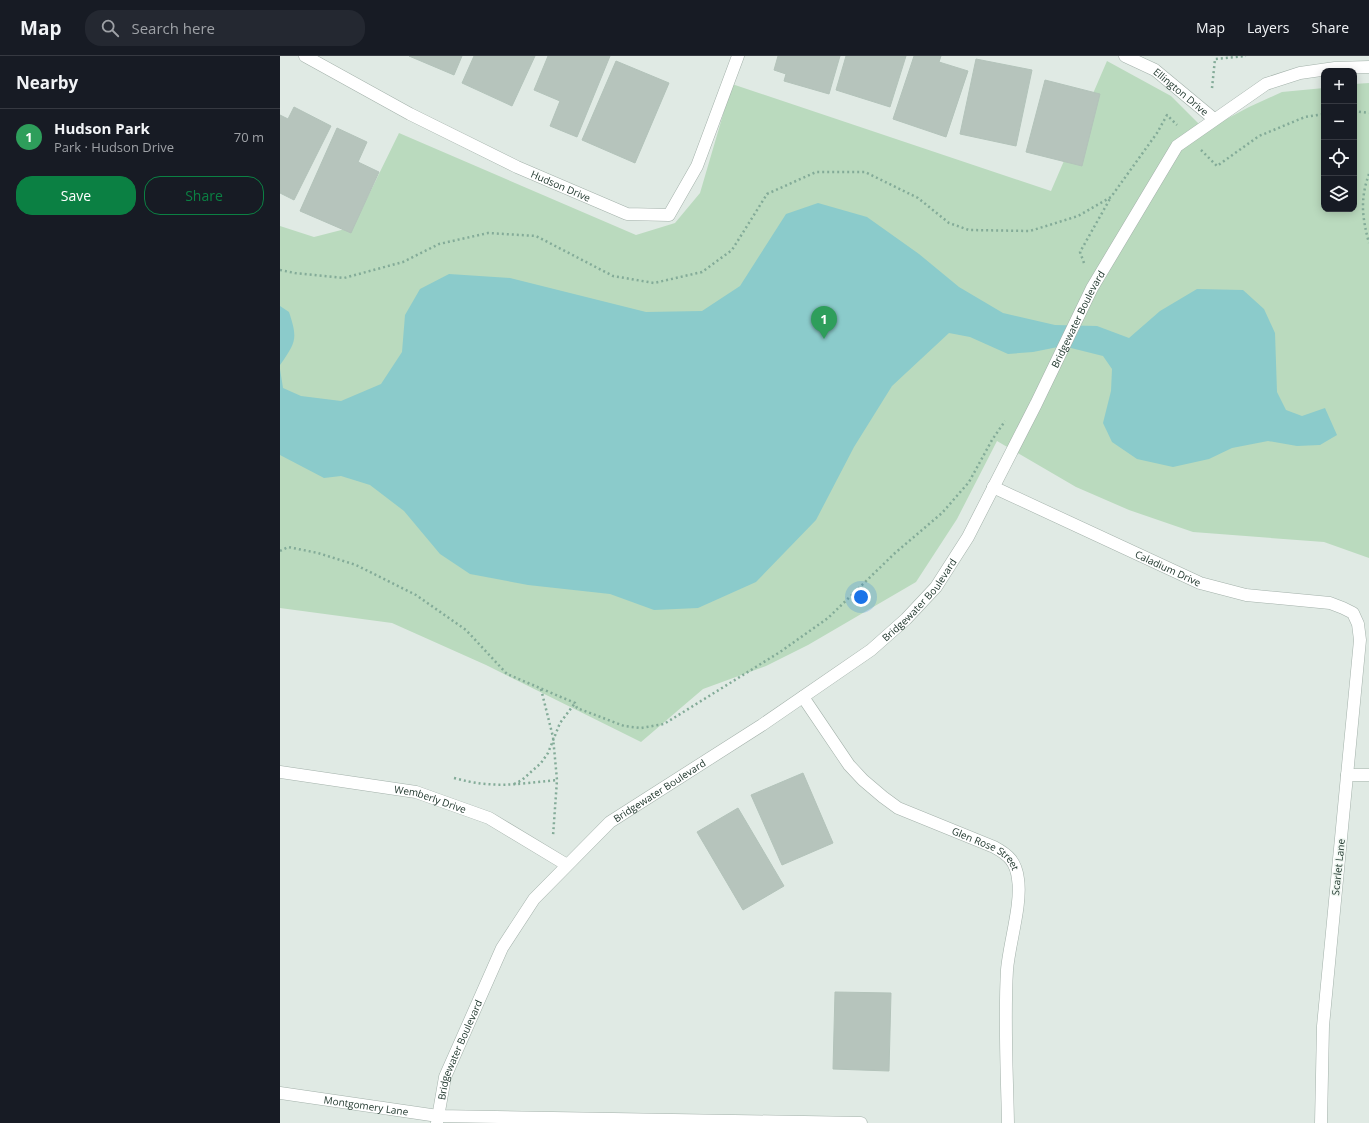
<!DOCTYPE html>
<meta charset="utf-8">
<style>
body{margin:0;font-family:"Open Sans",sans-serif;background:#242831;color:#f1f3f6}
.controls{position:absolute;right:12px;top:12px;display:grid;overflow:hidden;border-radius:8px;box-shadow:0 2px 10px #0003}
.controls button{width:36px;height:36px;display:grid;place-items:center;padding:0;border:0;border-bottom:1px solid #363941;background:#171b24;color:#f1f3f6;font:20px sans-serif}
.you{position:absolute;left:581px;top:541px;width:14px;height:14px;margin:-10px;border:3px solid #fff;border-radius:50%;background:#1a73e8;box-shadow:0 0 0 6px #1a73e833}
.badge{display:grid;place-items:center;width:26px;height:26px;border-radius:50%;background:#0b8043;color:#fff;font-size:13px;font-weight:700}
.pin{position:absolute;translate:-50% -33px;filter:drop-shadow(0 1px 2px #0008)}
.pin::after{content:'';position:absolute;top:21px;width:14px;height:12px;background:inherit;clip-path:polygon(0 0,100% 0,50% 100%)}
.list{margin:0;padding:0;list-style:none}
h2{display:flex;justify-content:space-between;align-items:center;height:52px;margin:0;padding:0 16px;font-size:17px}
h2 small{font-size:13px;font-weight:400;color:#9ea1a6}
.list li{display:grid;grid-template-columns:26px 1fr auto;gap:12px;align-items:center;box-sizing:border-box;height:56px;padding:0 16px;border-top:1px solid #363941}
.list b{display:block;font-size:15px;white-space:nowrap}
.list p{margin:0;font-size:13px;white-space:nowrap;color:#9ea1a6}
.list em{font-size:13px;font-style:normal;color:#9ea1a6}
.actions{display:flex;gap:8px;padding:12px 16px}
.actions a{flex:1;padding:9px 0;border:1px solid #0b8043;border-radius:16px;text-align:center;font-size:14px;color:#0b8043}
.actions .main{background:#0b8043;color:#fff}
.icon{flex:none;width:22px;height:22px;fill:none;stroke:currentColor;stroke-width:2;stroke-linecap:round;stroke-linejoin:round}
.map{position:relative;flex:none;width:1089px;height:1067px;overflow:hidden}
header{display:flex;align-items:center;gap:24px;box-sizing:border-box;height:56px;padding:0 20px;background:#171b24;border-bottom:1px solid #363941}
header strong{font-size:19px}
nav{display:flex;gap:22px;margin-inline-start:auto;font-size:14px}
.search{width:280px;height:36px;background:#242831;display:flex;align-items:center;gap:10px;box-sizing:border-box;padding:0 14px;border-radius:16px;color:#9ea1a6;font-size:15px}
main{display:flex}
aside{flex:1;background:#171b24}
.map>svg:first-child{display:block}
.green{fill:#badabe}
.water{fill:#8bcbcb}
.building{fill:#b6c4bc;stroke:#b3c3ba}
.lines{fill:none;stroke-linecap:round;stroke-linejoin:round}
.minor-casing{stroke:#a3b1aa;stroke-width:13}
.tertiary-casing{stroke:#a3b1aa;stroke-width:13}
.path{stroke:#83ab98;stroke-width:2.5;stroke-dasharray:2 3;stroke-linecap:butt}
.minor{stroke:#fff;stroke-width:12}
.tertiary{stroke:#fff;stroke-width:12}
.labels{text-anchor:middle;stroke-width:3;stroke-linejoin:round;paint-order:stroke}
.street-label{font-size:10px;fill:#22392f;stroke:#f0f7f2}
</style>
<header>
<strong>Map</strong>
<div class="search"><svg class="icon" aria-label="search" viewBox="0 0 24 24"><circle cx="10" cy="10" r="6"/><path d="M15 15l6 6"/></svg>Search here</div>
<nav><a>Map</a><a>Layers</a><a>Share</a></nav>
</header>
<main>
<aside>
<h2>Nearby<small></small></h2>
<ul class="list">
<li><span class="badge" style="background:#2e9e5b">1</span><div><b>Hudson Park</b><p>Park · Hudson Drive</p></div><em>70 m</em></li>
</ul>
<div class="actions"><a class="main">Save</a><a>Share</a></div>
</aside>
<div class="map">
<svg width="1089" height="1067" viewBox="0 0 1089 1067">
<rect width="100%" height="100%" fill="#e0eae4"/>
<path class="green" d="M827 5 891 40 922 71 900 88 969 51 1002 36 1044 32V153H1074V28L1089 27V502L1044 486 913 476 849 454 796 431 717 385 677 463 636 526 528 589 486 610 423 633 361 686 206 609 112 567 0 552V170L34 181 73 171 119 77 356 179 395 167 420 137 452 28 771 135Z"/>
<path class="water" d="M538 147 587 161 639 198 679 231 723 257 775 269 817 270 849 282 880 255 917 233 963 234 984 253 995 277 997 336 1006 354 1022 360 1045 352 1057 379 1040 389 1017 390 988 385 952 392 929 403 893 411 857 403 832 386 823 367 831 335 832 313 823 300 783 290 753 296 728 298 690 281 669 277 612 330 574 391 536 464 476 526 418 552 374 554 330 538 248 529 190 518 160 498 124 455 90 429 61 420 44 422 0 399V313L3 332 21 340 61 345 101 328 122 296 125 259 140 233 169 218 230 222 366 256 422 255 460 230 506 158Z
M0 250 9 256C18 283 16 286 0 309Z"/>
<path class="building" d="M129 0H182L174 19Z
M194 0H255L232 50 182 27Z
M268 0H330L297 81 270 70 280 45 254 34Z
M498 0H560L549 38 504 25 506 18 494 14Z
M566 0H626L610 51 556 34Z
M634 0H661L659 6 688 15 666 81 613 63Z
M696 3 752 14 736 90 680 78Z
M336 5 389 27 355 107 302 84Z
M765 24 820 38 802 110 746 96Z
M14 51 51 70 14 144 0 137V59L8 63Z
M57 72 87 86 78 106 99 116 71 177 20 155Z
M523 717 553 787 502 809 471 739Z
M458 752 504 830 463 854 417 776Z
M555 936 611 937 609 1015 553 1013Z"/>
<g class="lines">
<g class="minor-casing">
<g id="minor">
<path id="s1" d="M25 0 130 58 237 111 347 158 389 159 417 110 458 0"/>
<path id="s2" d="M845 0 875 14 934 63"/>
<path id="s3" d="M713 431 920 527 966 539 1050 547 1063 552 1073 557 1078 568 1080 584 1043 970 1041 1067"/>
<path id="s4" d="M523 641 569 709 583 724 603 741 618 752 714 791C729 799 736 806 738 823 742 848 729 888 727 914 724 965 727 1016 728 1067"/>
<path id="s5" d="M0 716 136 736 209 762 287 809"/>
<path d="M1067 719H1089"/>
<path id="s6" d="M0 1037 158 1060 581 1067"/>
</g>
</g>
<g class="tertiary-casing">
<g id="tertiary">
<path id="s7" d="M157 1067 165 1021 222 892 254 843 330 766 482 669 591 594 626 563 656 531 688 481 756 348 812 232 897 90 986 28 1020 17 1055 12 1089 11"/>
</g>
</g>
<path class="path" d="M932 32 935 3 966 0
M1074 55 1089 57
M921 94 937 110 979 80 1025 61 1044 58
M1089 118C1080 143 1082 161 1089 187
M804 207 800 196 831 141
M0 214 15 217 64 222 123 206 159 188 208 177 256 180 333 220 374 227 422 216 452 194 487 138 536 116H585L638 142 669 167 689 174 750 175 798 160 831 141 877 77 887 59 897 69
M0 495 8 491 38 497 76 509 136 539 186 574 227 618 295 647 297 652 344 670 361 672 384 668 500 596 548 562 615 497 662 457 689 426 712 384 725 365
M261 633 273 681 277 724 273 780
M174 722C214 733 237 728 277 724
M234 728 242 724 261 707 268 697 280 667 295 647"/>
<use href="#minor" class="minor"/>
<use href="#tertiary" class="tertiary"/>
</g>
<g class="labels">
<g class="street-label">
<text dy="4" stroke="none"><textPath href="#s2" startOffset="67">Ellington Drive</textPath></text>
<text dy="4" stroke="none"><textPath href="#s1" startOffset="287">Hudson Drive</textPath></text>
<text dy="4" stroke="none"><textPath href="#s7" startOffset="1061">Bridgewater Boulevard</textPath></text>
<text dy="4" stroke="none"><textPath href="#s3" startOffset="193">Caladium Drive</textPath></text>
<text dy="4" stroke="none"><textPath href="#s7" startOffset="737">Bridgewater Boulevard</textPath></text>
<text dy="4" stroke="none"><textPath href="#s7" startOffset="413">Bridgewater Boulevard</textPath></text>
<text dy="4" stroke="none"><textPath href="#s5" startOffset="153">Wemberly Drive</textPath></text>
<text dy="4" stroke="none"><textPath href="#s4" startOffset="245">Glen Rose Street</textPath></text>
<text transform="translate(1058 811) rotate(-84)" y="4">Scarlet Lane</text>
<text dy="4" stroke="none"><textPath href="#s7" startOffset="77">Bridgewater Boulevard</textPath></text>
<text dy="4" stroke="none"><textPath href="#s6" startOffset="87">Montgomery Lane</textPath></text>
</g>
</g>
</svg>
<div class="controls">
<button>+</button>
<button>−</button>
<button><svg class="icon" aria-label="locate" viewBox="0 0 24 24"><circle cx="12" cy="12" r="6"/><path d="M12 2v4M12 18v4M2 12h4M18 12h4"/></svg></button>
<button><svg class="icon" aria-label="layers" viewBox="0 0 24 24"><path d="M12 4l9 5-9 5-9-5zM3 14l9 5 9-5"/></svg></button>
</div>
<div class="you"></div>
<div class="pin badge" style="left:544px;top:283px;background:#2e9e5b">1</div>
</div>
</main>
